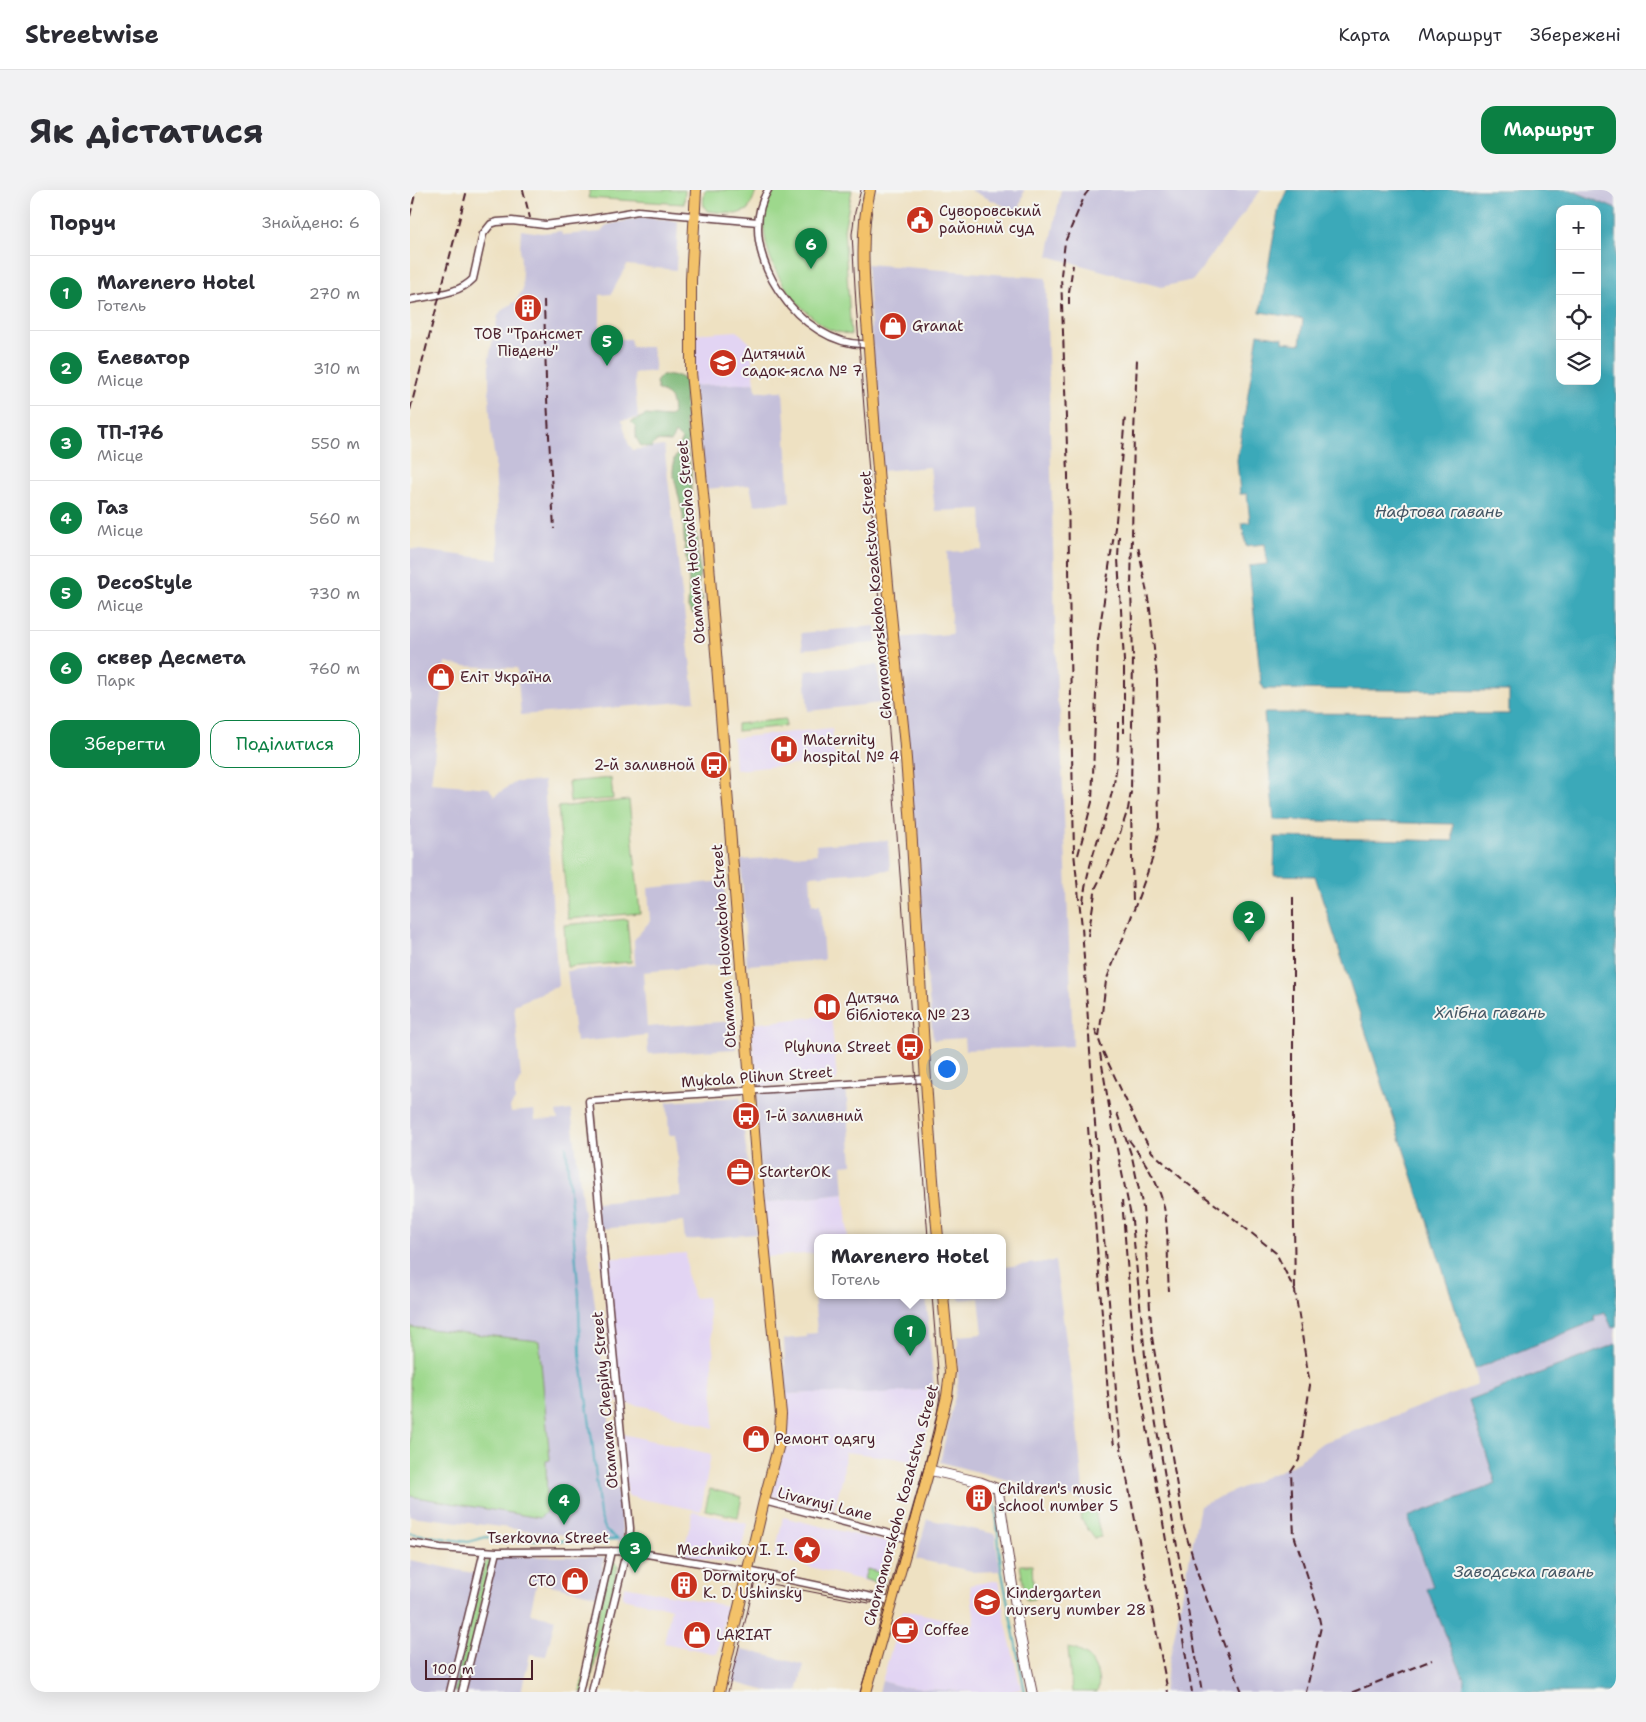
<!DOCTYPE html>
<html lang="uk">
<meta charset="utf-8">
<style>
body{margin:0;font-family:"Shantell Sans",sans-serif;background:#f2f2f3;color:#2b2b33}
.controls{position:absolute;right:15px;top:15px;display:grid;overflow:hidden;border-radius:10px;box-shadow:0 5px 20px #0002}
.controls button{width:45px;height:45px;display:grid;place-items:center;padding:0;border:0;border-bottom:1px solid #e1e1e2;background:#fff;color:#2b2b33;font:25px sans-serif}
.scale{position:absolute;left:15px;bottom:12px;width:108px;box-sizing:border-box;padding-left:5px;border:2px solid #4a1f2b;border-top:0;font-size:14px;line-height:18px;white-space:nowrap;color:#4a1f2b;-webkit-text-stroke:4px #f6f6f2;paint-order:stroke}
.you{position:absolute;left:536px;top:878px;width:18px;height:18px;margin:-12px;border:4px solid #fff;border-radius:50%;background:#1a73e8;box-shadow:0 0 0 8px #1a73e833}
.badge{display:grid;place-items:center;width:32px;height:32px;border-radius:50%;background:#0b8043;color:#fff;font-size:16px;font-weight:700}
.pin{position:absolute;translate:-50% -41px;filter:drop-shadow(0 1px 2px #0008)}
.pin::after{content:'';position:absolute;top:26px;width:18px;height:15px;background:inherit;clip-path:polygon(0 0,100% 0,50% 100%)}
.popup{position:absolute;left:404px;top:1044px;width:192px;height:65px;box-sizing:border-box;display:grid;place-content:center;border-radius:10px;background:#fff;filter:drop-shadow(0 1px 4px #0005);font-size:16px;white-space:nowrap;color:#7c7c81}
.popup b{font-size:19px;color:#2b2b33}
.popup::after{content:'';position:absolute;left:50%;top:100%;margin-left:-10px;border:10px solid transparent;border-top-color:#fff}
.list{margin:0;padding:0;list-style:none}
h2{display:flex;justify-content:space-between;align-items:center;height:65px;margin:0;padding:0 20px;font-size:21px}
h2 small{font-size:16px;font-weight:400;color:#7c7c81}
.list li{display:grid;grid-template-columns:32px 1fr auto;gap:15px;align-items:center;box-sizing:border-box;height:75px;padding:0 20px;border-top:1px solid #e1e1e2}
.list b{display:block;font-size:19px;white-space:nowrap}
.list p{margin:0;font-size:16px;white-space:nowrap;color:#7c7c81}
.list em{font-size:16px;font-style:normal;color:#7c7c81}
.actions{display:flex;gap:10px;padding:15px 20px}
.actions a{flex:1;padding:11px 0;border:1px solid #0b8043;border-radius:15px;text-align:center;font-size:18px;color:#0b8043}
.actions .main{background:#0b8043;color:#fff}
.icon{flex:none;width:28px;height:28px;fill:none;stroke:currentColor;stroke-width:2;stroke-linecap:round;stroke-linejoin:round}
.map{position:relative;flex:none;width:1206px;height:1502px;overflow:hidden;border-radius:15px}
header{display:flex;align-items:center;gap:30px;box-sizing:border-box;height:70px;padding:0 25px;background:#fff;border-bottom:1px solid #e1e1e2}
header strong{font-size:24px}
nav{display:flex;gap:28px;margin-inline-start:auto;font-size:18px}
.intro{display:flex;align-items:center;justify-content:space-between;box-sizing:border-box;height:120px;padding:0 30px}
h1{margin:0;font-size:35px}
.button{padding:12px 22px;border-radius:15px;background:#0b8043;color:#fff;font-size:18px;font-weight:700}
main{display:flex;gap:30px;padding:0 30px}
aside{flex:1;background:#fff;border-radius:15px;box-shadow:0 5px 20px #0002}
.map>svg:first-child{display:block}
.built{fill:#e2d4f3}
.industrial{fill:#c5c0da}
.green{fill:#9dd88c;stroke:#747c5c}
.forest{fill:#7eb878;stroke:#646c52}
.water{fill:#3aa9b9;stroke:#426472;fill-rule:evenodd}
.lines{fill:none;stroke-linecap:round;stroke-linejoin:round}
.stream{stroke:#3aa9b9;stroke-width:2}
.minor-casing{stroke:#633c42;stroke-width:9}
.tertiary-casing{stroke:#633c42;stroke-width:11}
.primary-casing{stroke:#633c42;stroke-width:12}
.minor{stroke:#fff;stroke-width:6}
.tertiary{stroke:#fff;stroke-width:9}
.primary{stroke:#f3c26a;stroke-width:10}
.tram{stroke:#4a1f2b;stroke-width:1}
.rail{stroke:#4a1f2b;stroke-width:2;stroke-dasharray:8 4;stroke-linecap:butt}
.labels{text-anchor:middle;stroke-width:4;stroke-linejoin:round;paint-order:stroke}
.poi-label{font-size:15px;fill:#4a1f2b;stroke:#f6f6f2;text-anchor:start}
.street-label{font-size:15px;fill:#4a1f2b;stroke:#f6f6f2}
.water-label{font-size:16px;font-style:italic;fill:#445664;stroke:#f6f6f2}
</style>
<header>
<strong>Streetwise</strong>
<nav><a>Карта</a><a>Маршрут</a><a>Збережені</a></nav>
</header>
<div class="intro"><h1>Як дістатися</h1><a class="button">Маршрут</a></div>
<main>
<aside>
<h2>Поруч<small>Знайдено: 6</small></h2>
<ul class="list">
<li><span class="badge">1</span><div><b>Marenero Hotel</b><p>Готель</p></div><em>270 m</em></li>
<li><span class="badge">2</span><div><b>Елеватор</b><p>Місце</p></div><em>310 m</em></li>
<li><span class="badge">3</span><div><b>ТП-176</b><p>Місце</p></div><em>550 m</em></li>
<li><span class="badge">4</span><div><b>Газ</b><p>Місце</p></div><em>560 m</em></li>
<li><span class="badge">5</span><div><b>DecoStyle</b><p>Місце</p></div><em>730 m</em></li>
<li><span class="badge">6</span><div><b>сквер Десмета</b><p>Парк</p></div><em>760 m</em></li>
</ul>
<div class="actions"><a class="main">Зберегти</a><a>Поділитися</a></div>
</aside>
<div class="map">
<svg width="1206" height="1502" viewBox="0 0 1206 1502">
<rect width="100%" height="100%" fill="#f6f6f2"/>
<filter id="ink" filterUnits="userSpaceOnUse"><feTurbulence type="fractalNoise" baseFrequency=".02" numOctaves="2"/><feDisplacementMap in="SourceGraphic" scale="10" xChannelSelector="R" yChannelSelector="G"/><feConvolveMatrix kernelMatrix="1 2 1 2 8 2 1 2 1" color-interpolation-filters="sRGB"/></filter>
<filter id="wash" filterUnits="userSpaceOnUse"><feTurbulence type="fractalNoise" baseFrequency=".0096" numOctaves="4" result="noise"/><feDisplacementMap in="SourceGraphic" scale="20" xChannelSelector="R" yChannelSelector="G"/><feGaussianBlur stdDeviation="1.12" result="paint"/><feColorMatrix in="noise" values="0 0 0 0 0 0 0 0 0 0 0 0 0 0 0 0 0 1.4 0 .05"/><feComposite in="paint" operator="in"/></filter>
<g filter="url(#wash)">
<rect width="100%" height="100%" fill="#eee1c2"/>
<path class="built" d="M327 141 340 153 345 193 283 196 282 144Z
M422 538 425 571 325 580 323 548Z
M421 825 427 891 347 897 341 834Z
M434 1004 438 1047H408L407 1063 355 1067 352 1013Z
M276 1063 277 1076 276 1084 282 1100 283 1108 297 1107 304 1167H302L304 1238 238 1217 207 1212 191 1069Z
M524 1199V1211L510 1274 486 1268 435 1262 433 1287 423 1322 362 1306 377 1246 376 1204 401 1203 458 1204Z
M208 1243 301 1264 291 1321 218 1306Z
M283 1321 338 1334 328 1369 325 1373H319L273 1365Z
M373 1327 484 1354 472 1395 364 1368Z
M588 1390 595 1429 611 1499 599 1502H563L492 1497 472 1491 493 1420 565 1435 560 1395Z
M214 1396 317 1416 307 1464 254 1453 261 1418 212 1408Z"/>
<path class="industrial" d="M560 0H614L609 23Z
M651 0H851L783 90 751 97 638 66Z
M1161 0H1206V19Z
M233 27 268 31 266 80 217 75 201 104 190 105V149H220L222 157H242L245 181 224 183 228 228 212 230 218 253 223 260 254 256 285 511 111 525 107 478 51 476 36 472 21 593 79 598 84 606 106 592 134 591 148 796 104 815 111 888 105 899V910L100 917 101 922 124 920 125 930 148 929 146 922 161 920 214 1352 0 1326V359L89 370 85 270 81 242 79 205V168L88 126 91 121 106 111 113 99 110 59 111 40 131 43 151 41 152 45 191 42 197 35Z
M457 74 636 88 647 509 650 522 663 856 555 860 554 848 523 850 485 448 542 444 537 362 573 360 571 319 525 321 520 277 470 281Z
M345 193 346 202 373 201 380 312 344 315 340 295 296 299 283 196Z
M465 436 467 453 393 459 391 443Z
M468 475 471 513 398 521 395 481Z
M478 650 480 680 400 686 402 715H410L414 770 337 775 331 670 407 664 406 655Z
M314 691 320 774 233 782 237 837 325 831 326 859 238 864 237 845 166 852 157 781 225 775 224 750 240 731 238 698Z
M436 897 442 974 432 975 434 1004 352 1013 346 903Z
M330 907 346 1044 275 1050 273 1032 189 1039 185 1013 271 1006 266 945H259L257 912Z
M645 1071 664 1207 674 1310 530 1272 548 1193V1146L573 1144 569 1108 549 1110V1105H592L593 1077Z
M403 1091H407L408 1105H516L524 1199 458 1204 401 1203 376 1204 374 1149 397 1147 396 1144 407 1143Z
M1195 1122 1202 1138 1206 1136 1205 1145 1206 1154 1059 1210 1086 1294 1024 1396 1017 1399 1054 1489 1053 1502H753L790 1316 883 1275 912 1253 1067 1195 1065 1179 1185 1131 1183 1126Z
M517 1329 585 1344 590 1381 562 1382V1381L506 1369Z
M85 1366 194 1367 190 1406 127 1392 120 1423 145 1429 136 1466 120 1464 111 1502H55Z
M0 1370 72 1385 45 1502H0Z
M332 1459 394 1475 387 1502H361L323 1492Z
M472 1491 492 1497 563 1502H469Z"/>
<path class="green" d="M180 0H275L274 14 178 8Z
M295 0H347L338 20 326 24 298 21C291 17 294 7 295 0Z
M364 0H442L434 40 441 145C434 143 426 142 419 139 413 137 408 131 404 128 374 105 351 63 354 25 354 15 359 8 364 0Z
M375 529 376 536 327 541V534Z
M201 588 203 609 160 612 158 592Z
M219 610 230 723 158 729 148 617Z
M217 729 221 772 157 777 154 735Z
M0 1137 129 1151 140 1270 136 1271 137 1321 130 1328 0 1306Z
M300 1299 332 1307 328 1327 295 1320Z
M684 1317 691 1347 684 1348 671 1329V1318Z
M484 1355H485L473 1395 454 1389 457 1379 475 1384Z
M78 1370 80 1371V1375L50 1502H44L74 1375Z
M205 1372 208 1374V1377L178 1502H170L201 1373Z
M610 1375H622L624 1409 616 1410Z
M658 1458C665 1459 670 1461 676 1465 685 1473 692 1491 687 1502H662Z"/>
<path class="forest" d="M252 185 268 186 275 190 276 202 275 234 279 247 276 256 281 282V330L288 350 287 360 290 381 288 399 293 409 284 425 278 418 279 394 274 348 273 325 263 282 264 269 268 263 272 250 265 243 261 252 246 251 241 258 231 256 226 248V237L221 232 236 225 257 227 263 224C262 209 262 206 248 200L246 192Z"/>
<path class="water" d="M877 0H1161L1206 19V1136L1202 1138 1195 1122 1184 1126 1185 1131 1065 1179 905 686 864 685 865 647 1043 651V634L864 630 854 523 1099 524V501L854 499 851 493 839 376 857 374 855 354 836 356 832 333 840 332 837 304H830L827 270 848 144 873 148V152L890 154 893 129 850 122 869 17ZM1150 19H1187V191H1150Z
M1206 1154V1502H1053L1054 1489 1017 1399 1023 1396 998 1327 1086 1294 1059 1210Z"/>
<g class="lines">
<path class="stream" d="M585 1311 591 1378 615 1502
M0 1343 58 1352 76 1347 89 1349 179 1351 208 1349 196 1341 190 1325 182 1250 170 1164 169 1107 156 956"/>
</g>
</g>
<g filter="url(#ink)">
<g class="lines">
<g class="minor-casing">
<path id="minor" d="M358 0C322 60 390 159 459 154
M0 110C20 105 48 105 63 89L73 44 81 34 87 32 102 31 135 35 181 29 228 21 348 32
M354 1311 499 1349
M0 1353 30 1358 87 1362 219 1361 338 1381 481 1411
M40 1502 74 1361
M52 1502 87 1362
M169 1502 201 1361
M182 1502 214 1371 219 1361 220 1338 179 911 515 889"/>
</g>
<g class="tertiary-casing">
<path id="tertiary" d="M519 1280 570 1292 588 1299 609 1439 622 1502"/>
</g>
<g class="primary-casing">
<path id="primary" d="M286 0 281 90V182L295 324 348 992 371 1224 369 1254 354 1311 309 1502
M460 0C447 53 457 118 460 173 467 277 476 381 487 484 490 508 493 533 495 557 509 720 512 884 528 1047
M456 1502 519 1280 537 1206 540 1182 533 1105"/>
</g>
<use href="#minor" class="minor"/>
<use href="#tertiary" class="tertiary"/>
<use href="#primary" class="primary"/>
<path class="tram" d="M451 0 445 22 442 44 446 114 518 1047
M318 1502 344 1395 346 1392H351L459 1413C471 1413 473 1403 477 1394
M450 1502 478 1410 524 1241 530 1206 522 1105"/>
<path class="rail" d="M113 0 120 28
M679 0 675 5 655 52 651 85 658 285 660 462 664 663 672 737 683 908 710 1252 758 1502
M0 26 6 0
M134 110 136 190 144 339
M659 115V102L663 75
M0 220 57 0
M709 346 708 369 714 471V543
M721 618 723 713
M668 665 682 612 688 450 706 331 715 226
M883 707V970L885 1099
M673 713C677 673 694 636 703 598 708 576 708 554 708 532
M678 746 686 697 703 664 718 619 721 602 723 467 721 398 724 244 727 169
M685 839 694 864 731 942 742 962 778 994 818 1024 866 1063 885 1101 900 1195 889 1270 881 1282 884 1345 905 1409 911 1437 896 1502
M689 847 696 791 718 736 743 667 749 637 747 489 740 419 728 356
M690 863 703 940 722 1031 736 1176 792 1502
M707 923 722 967 733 1018 742 1147 774 1338 791 1394 832 1502
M678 937 700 1231 704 1255
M719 950C735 971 751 996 755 1023 759 1048 757 1075 759 1101
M712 1010 724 1159 746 1292 782 1502
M943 1502 1022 1470"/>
</g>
</g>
<defs>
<g id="civic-disc" transform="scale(1.4375)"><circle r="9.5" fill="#c8321e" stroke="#f6f6f2"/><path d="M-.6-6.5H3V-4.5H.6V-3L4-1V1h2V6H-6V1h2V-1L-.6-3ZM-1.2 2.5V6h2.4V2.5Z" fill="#fff"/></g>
<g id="building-disc" transform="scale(1.4375)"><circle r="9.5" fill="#c8321e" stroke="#f6f6f2"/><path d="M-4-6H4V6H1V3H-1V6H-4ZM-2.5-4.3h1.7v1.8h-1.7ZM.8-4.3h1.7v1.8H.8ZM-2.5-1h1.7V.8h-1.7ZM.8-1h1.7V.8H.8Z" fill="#fff"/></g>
<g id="shop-disc" transform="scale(1.4375)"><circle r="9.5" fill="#c8321e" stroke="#f6f6f2"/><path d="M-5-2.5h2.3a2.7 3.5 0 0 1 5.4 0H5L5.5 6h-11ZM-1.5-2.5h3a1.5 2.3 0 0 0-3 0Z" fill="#fff"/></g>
<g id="school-disc" transform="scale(1.4375)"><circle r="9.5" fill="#c8321e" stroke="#f6f6f2"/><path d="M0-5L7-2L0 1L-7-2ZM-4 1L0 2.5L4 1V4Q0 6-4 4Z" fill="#fff"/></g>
<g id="hospital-disc" transform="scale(1.4375)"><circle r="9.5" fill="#c8321e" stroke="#f6f6f2"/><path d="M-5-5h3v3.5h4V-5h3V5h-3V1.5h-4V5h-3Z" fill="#fff"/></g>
<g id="bus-disc" transform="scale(1.4375)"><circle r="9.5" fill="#c8321e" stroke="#f6f6f2"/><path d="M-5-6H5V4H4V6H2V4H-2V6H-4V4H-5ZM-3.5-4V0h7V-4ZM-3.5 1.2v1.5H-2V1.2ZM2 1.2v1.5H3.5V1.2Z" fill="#fff"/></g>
<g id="library-disc" transform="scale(1.4375)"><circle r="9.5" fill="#c8321e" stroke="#f6f6f2"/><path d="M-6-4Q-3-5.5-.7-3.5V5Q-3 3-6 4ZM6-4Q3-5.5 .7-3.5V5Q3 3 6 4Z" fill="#fff"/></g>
<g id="office-disc" transform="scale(1.4375)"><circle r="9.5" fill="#c8321e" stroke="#f6f6f2"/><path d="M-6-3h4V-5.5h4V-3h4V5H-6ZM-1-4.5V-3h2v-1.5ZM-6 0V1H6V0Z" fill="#fff"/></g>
<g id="sight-disc" transform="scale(1.4375)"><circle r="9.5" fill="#c8321e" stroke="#f6f6f2"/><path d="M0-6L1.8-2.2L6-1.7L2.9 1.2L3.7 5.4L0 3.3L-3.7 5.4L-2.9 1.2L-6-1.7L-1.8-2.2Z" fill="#fff"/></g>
<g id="cafe-disc" transform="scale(1.4375)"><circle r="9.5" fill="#c8321e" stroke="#f6f6f2"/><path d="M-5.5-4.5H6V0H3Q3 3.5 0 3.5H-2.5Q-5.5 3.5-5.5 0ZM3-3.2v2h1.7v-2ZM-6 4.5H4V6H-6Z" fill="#fff"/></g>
</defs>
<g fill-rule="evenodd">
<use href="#civic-disc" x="510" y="30"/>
<use href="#building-disc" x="118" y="118"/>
<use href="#shop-disc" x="483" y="136"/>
<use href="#school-disc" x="313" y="173"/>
<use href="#shop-disc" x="31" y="487"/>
<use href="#hospital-disc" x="374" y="559"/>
<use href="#bus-disc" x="304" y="575"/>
<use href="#library-disc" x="417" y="817"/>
<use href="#bus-disc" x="500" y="857"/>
<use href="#bus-disc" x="336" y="926"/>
<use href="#office-disc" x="330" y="982"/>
<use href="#shop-disc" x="346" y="1249"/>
<use href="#building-disc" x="569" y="1308"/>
<use href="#sight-disc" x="397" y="1360"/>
<use href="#shop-disc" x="165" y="1391"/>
<use href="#building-disc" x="274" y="1395"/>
<use href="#school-disc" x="577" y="1412"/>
<use href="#cafe-disc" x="495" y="1440"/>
<use href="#shop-disc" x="287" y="1445"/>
</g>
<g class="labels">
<g class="poi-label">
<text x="529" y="26">Суворовський<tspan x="529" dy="17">районий суд</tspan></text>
<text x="502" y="141">Granat</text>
<text x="118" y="149" text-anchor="middle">ТОВ "Трансмет<tspan x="118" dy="17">Південь"</tspan></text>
<text x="332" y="169">Дитячий<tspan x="332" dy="17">садок-ясла № 7</tspan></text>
<text x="50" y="492">Еліт Україна</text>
<text x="393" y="555">Maternity<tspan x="393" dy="17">hospital № 4</tspan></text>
<text x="285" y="580" text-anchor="end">2-й заливной</text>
<text x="436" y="813">Дитяча<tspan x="436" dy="17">бібліотека № 23</tspan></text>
<text x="481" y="862" text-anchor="end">Plyhuna Street</text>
<text x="355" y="931">1-й заливний</text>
<text x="349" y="987">StarterOK</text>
<text x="365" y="1254">Ремонт одягу</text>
<text x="588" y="1304">Children's music<tspan x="588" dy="17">school number 5</tspan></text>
<text x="378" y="1365" text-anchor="end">Mechnikov I. І.</text>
<text x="293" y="1391">Dormitory of<tspan x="293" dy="17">K. D. Ushinsky</tspan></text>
<text x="146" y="1396" text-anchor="end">СТО</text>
<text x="596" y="1408">Kindergarten<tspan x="596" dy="17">nursery number 28</tspan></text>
<text x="514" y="1445">Coffee</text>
<text x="306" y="1450">LARIAT</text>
</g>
<g class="street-label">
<text transform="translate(281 352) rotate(-95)" y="5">Otamana Holovatoho Street</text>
<text transform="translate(466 405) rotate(-95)" y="5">Chornomorskoho Kozatstva Street</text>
<text transform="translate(314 756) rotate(-94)" y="5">Otamana Holovatoho Street</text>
<text transform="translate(347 887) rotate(-4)" y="5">Mykola Plihun Street</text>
<text transform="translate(195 1210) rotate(-95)" y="5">Otamana Chepihy Street</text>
<text transform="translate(415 1314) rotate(14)" y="5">Livarnyi Lane</text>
<text transform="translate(491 1315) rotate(-75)" y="5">Chornomorskoho Kozatstva Street</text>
<text x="138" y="1353">Tserkovna Street</text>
</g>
<g class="water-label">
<text x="1029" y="327">Нафтова гавань</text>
<text x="1080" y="828">Хлібна гавань</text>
<text x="1114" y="1387">Заводська гавань</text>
</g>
</g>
</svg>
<div class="controls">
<button>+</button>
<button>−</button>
<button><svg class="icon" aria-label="locate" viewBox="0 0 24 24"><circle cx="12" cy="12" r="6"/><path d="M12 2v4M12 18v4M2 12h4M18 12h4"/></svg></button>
<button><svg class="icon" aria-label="layers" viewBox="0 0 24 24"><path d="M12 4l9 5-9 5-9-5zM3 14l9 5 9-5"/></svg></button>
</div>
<div class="scale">100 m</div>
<div class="you"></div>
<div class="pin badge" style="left:500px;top:1166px">1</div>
<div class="popup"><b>Marenero Hotel</b>Готель</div>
<div class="pin badge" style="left:839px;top:752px">2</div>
<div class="pin badge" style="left:225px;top:1383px">3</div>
<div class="pin badge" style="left:154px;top:1335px">4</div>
<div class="pin badge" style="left:197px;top:176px">5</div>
<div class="pin badge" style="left:401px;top:79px">6</div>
</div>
</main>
